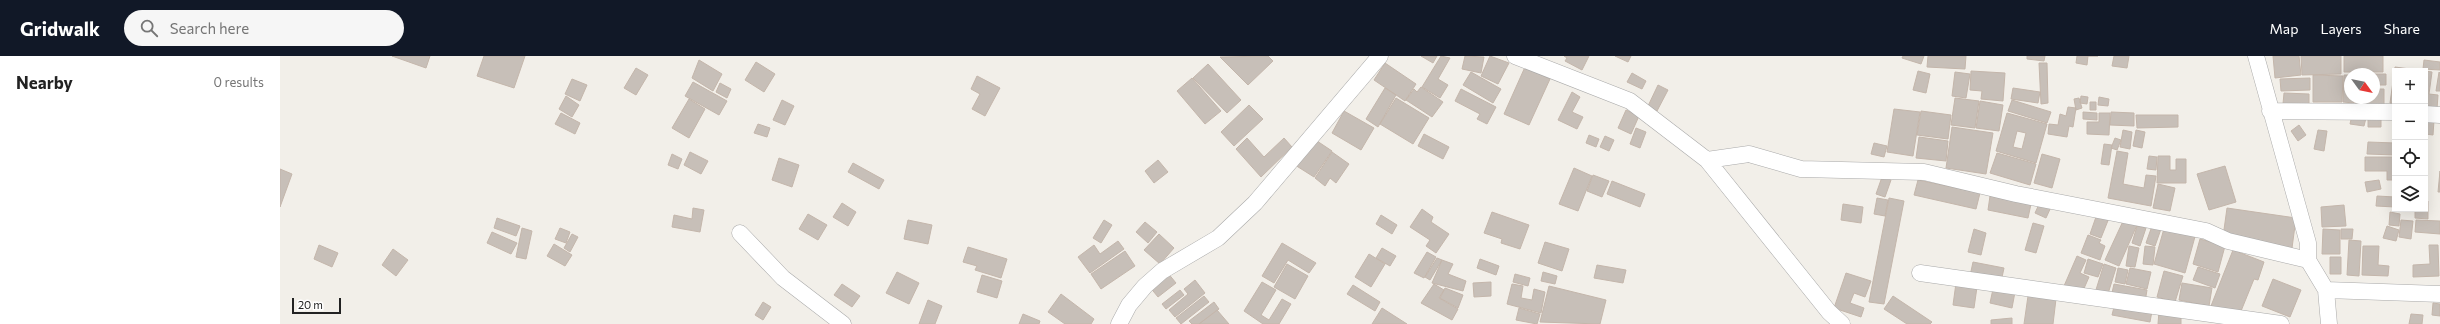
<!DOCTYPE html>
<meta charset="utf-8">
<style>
body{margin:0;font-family:Commissioner,sans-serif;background:#f6f6f6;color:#222}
.controls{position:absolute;right:12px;top:12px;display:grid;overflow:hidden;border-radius:0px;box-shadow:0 4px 16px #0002}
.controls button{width:36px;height:36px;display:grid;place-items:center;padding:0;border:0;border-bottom:1px solid #e0e0e0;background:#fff;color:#222;font:20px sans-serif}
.compass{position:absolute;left:2064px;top:12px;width:36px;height:36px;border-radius:50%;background:#fff;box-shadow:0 4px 16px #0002;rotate:123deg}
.scale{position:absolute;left:12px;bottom:10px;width:49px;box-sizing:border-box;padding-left:4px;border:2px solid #222;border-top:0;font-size:11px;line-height:14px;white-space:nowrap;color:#222;-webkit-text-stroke:3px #fff;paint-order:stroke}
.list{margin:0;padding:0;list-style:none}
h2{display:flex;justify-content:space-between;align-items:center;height:52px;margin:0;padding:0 16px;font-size:17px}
h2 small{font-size:13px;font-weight:400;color:#767676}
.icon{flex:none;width:22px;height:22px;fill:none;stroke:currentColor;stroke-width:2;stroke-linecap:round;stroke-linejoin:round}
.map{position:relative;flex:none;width:2160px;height:268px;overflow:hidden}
header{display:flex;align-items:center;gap:24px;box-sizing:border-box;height:56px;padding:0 20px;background:#111827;color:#fff}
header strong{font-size:19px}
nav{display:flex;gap:22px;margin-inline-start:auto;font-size:14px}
.search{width:280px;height:36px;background:#f6f6f6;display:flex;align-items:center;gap:10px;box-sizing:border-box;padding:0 14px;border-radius:22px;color:#767676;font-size:15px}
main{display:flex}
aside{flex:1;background:#fff}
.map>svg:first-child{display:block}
.building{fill:#c7bfb8;stroke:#c4b6ab;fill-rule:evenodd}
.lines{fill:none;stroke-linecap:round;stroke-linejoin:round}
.minor-casing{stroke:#a9a9a9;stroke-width:17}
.minor{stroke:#fff;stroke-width:16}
</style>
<header>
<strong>Gridwalk</strong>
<div class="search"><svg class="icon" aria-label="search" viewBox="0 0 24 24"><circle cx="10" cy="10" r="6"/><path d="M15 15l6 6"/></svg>Search here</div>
<nav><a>Map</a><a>Layers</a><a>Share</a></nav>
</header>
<main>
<aside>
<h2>Nearby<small>0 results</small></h2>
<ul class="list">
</ul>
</aside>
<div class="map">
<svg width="2160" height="268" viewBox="0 0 2160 268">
<rect width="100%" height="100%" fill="#f2efe9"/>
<path class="building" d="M112 0H150L146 12Z
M204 0H245L234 32 197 20Z
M988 0 993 5 968 29 940 1Z
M1141 0H1157L1153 7Z
M1161 0 1170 2 1158 23 1168 29 1160 42 1142 31Z
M1185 0 1204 1 1201 17 1182 13Z
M1210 0 1229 7 1218 28 1201 20Z
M1284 0H1309L1302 14 1285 5 1287 2Z
M1335 0H1351L1348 6Z
M1623 0H1644L1641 8 1622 2Z
M1648 0H1686L1685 13 1647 11Z
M1747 0H1765L1764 5 1747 3Z
M1797 0H1818H1808L1807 9 1796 7Z
M1834 0H1849L1847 12 1832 10Z
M1993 0H2019L2021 19 1995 22Z
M2021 0H2061V18L2022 19Z
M2064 0H2103V16H2064Z
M419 4 442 18 433 35 412 22Z
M2144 4 2160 6V14L2143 13Z
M476 6 495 18 484 36 465 24Z
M1105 7 1136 28 1125 45 1094 24Z
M1759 7H1767L1768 47 1761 48Z
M928 8 961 44 947 57 913 22Z
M1245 11 1270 23 1249 69 1224 58Z
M2115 11 2145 15H2115V47H2110Z
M356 12 368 19 356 39 344 32Z
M1638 15 1650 18 1646 37 1633 34Z
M1691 15 1725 17 1723 45 1701 43 1702 35 1690 34Z
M2145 15 2152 16 2149 38 2158 39 2157 53 2145 51Z
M1191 16 1221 33 1213 47 1183 29Z
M1675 16 1690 18 1686 42 1672 40Z
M2159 16 2160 17V35H2156Z
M1352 17 1366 25 1362 33 1347 26Z
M2094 18H2106V29H2094Z
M2033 19 2063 20 2062 46H2033Z
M2064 19H2070V42H2074V47L2063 46Z
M697 20 720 32 705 60 692 53 700 38 691 33Z
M912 22 941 55 925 68 897 35Z
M2030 22V34L2001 35 2000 23Z
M292 23 307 29 300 45 285 38Z
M413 26 447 45 439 59 405 40Z
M440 27 451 33 447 42 436 36Z
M1378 29 1388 34 1377 55 1368 50Z
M1141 31 1163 46 1152 61 1126 44 1134 33 1137 36Z
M1105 32 1116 39 1098 71 1086 63Z
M1733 32 1760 36 1758 47 1731 43Z
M1181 33 1216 51 1207 68 1197 63 1200 58 1175 45Z
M2094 33H2104V49L2075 48V42H2094Z
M1292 36 1300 41 1292 56 1303 61 1297 73 1278 64Z
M2004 37 2029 38V50L2003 48Z
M286 40 299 49 292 61 279 53Z
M1801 40 1808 41 1807 48 1800 47Z
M1819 41 1829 43 1828 50 1818 49Z
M1116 42 1149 62 1133 88 1100 68Z
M1675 42 1699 45 1695 72 1671 69Z
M1799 42 1802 52 1796 54 1794 43Z
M409 43 425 53 409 82 392 72Z
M502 44 514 50 505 69 493 64Z
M1732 44 1771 56 1767 67 1728 55Z
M1700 45 1723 49 1719 75 1696 72Z
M1810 46H1816V54H1810Z
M969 49 983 63 954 90 941 76Z
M1788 51 1796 52 1793 71 1789 70 1787 81 1768 78 1769 68 1778 69 1780 58 1786 60Z
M1614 53 1640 56 1633 100 1607 96Z
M1346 54 1359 60 1351 78 1338 72Z
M1064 55 1094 72 1081 94 1052 77Z
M1641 55 1671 59 1668 83 1637 79Z
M1803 56 1817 57V64L1803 63Z
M1831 56 1854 57V70L1830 69Z
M281 57 300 67 295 78 275 68Z
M1727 57 1767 68 1756 107 1716 95ZM1737 75 1746 77 1742 93 1733 91Z
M1819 57H1830L1829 79 1807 78V66H1819Z
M1856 59H1898V71L1857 72Z
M2072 59 2086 62 2084 70 2070 68Z
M2088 60H2101V71H2088Z
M2145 63 2154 64 2153 79 2145 78Z
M478 68 490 72 487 81 474 77Z
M2019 69 2026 79 2018 85 2011 75Z
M1672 71 1713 77 1706 118 1666 112Z
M1356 72 1366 76 1360 92 1350 88Z
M1843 74 1852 76 1850 93 1840 91Z
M1856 74 1865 76 1862 92 1853 90Z
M2038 74 2047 75 2044 95 2034 93Z
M1144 78 1169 91 1163 103 1138 90Z
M1309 79 1319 83 1316 91 1306 87Z
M1325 80 1334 84 1329 95 1320 91Z
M1639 81 1668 85 1666 105 1636 102Z
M967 82 984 101 1004 82 1012 91 981 121 956 93Z
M1835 82 1841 84 1837 94 1831 92Z
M1034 83 1052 95 1034 121 1015 109Z
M2088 86 2115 87V99L2087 98Z
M1594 87 1607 90 1604 101 1591 98Z
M1824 88 1832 89 1829 109 1821 108Z
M1837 95 1848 97 1843 128 1864 132 1866 119 1876 120 1871 150 1828 142Z
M410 96 428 105 421 118 404 109Z
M1052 96 1069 108 1056 127 1050 122 1045 130 1035 122Z
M1717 97 1756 108 1750 129 1710 117Z
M392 98 402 103 398 113 388 109Z
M1762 98 1780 103 1772 132 1754 127Z
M1869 100 1877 101 1876 114 1867 113Z
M1878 100H1890V114H1896V103H1906V127H1877Z
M2085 101H2115V124H2107V115H2085Z
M499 102 519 109 512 131 492 124Z
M878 104 888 116 874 127 865 115Z
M573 107 604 124 599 133 568 116Z
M1945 110 1956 146 1929 154 1917 118Z
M1294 112 1312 120 1298 155 1279 148Z
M0 113 12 118 0 151Z
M2160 115V136H2158Z
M1313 119 1329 125 1322 141 1307 135Z
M1602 121 1611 124 1605 141 1596 138Z
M1638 124 1700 137 1696 153 1634 139Z
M2099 124 2101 133 2087 136 2085 126Z
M1332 125 1365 138 1360 151 1327 138Z
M1878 128 1895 132 1890 155 1873 152Z
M1710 140 1751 148 1748 162 1708 154Z
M2097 140 2115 141V151L2096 150Z
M1597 142 1608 144 1605 160 1594 158Z
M1609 142 1624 145 1604 248 1589 246Z
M2145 145H2148V163L2135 162V153H2145Z
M1760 146 1771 151 1766 162 1755 157Z
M562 147 576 156 568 170 553 161Z
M1563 148 1583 151 1581 167 1561 164Z
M2064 149 2066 170 2042 171 2041 151Z
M413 152 424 154 420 176 392 171 394 159 412 163Z
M1947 152 2016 162 2012 192 1943 181Z
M1142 153 1153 161 1151 166 1169 178 1156 197 1146 190 1150 184 1130 171Z
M1212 156 1249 169 1240 193 1221 187 1222 183 1204 177Z
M2110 156 2120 158 2119 170 2109 169Z
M528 158 547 169 538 184 519 173Z
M1817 158 1829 162 1821 182 1810 178Z
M1101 159 1117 169 1112 178 1096 168Z
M217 162 240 170 236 180 214 172Z
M1844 163 1857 169 1839 210 1825 204Z
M628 164 652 169 648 188 624 183Z
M824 164 832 169 821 187 813 182Z
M2121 164 2133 165 2131 183 2119 181Z
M2136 164 2160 165V178L2135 176Z
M865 166 877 176 868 187 856 176Z
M1753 167 1764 170 1756 197 1745 194Z
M1885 169 1916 177 1905 217 1874 208Z
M1857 170 1866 172 1860 190 1852 187Z
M1872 170 1881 173 1875 190 1866 187Z
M2107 170 2119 174 2116 185 2103 182Z
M242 172 252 175 246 203 236 201Z
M280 172 290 176 286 187 275 183Z
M1694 173 1706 177 1701 199 1688 196Z
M2043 173 2060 174V198H2042Z
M2061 173H2073L2072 183H2061Z
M212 176 237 187 231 198 207 187Z
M292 178 298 181 290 196 284 192Z
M879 178 894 192 880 208 864 194Z
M1808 179 1821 184 1819 187 1825 190 1820 204 1801 197Z
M1920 183 1945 190 1938 216 1913 208Z
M2069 184 2081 185 2079 220 2067 219Z
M838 185 844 193 810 217 798 201 814 189 820 198Z
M1265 186 1289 193 1282 215 1258 207Z
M1002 187 1036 207 1029 217 1008 204 994 227 982 220Z
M274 188 292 199 285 210 267 200Z
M39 189 58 197 52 211 34 203Z
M2149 189H2158L2159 220 2133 221V209L2150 208Z
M1849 190 1859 192 1855 211 1846 210Z
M1865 190 1875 191 1873 209 1863 208Z
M2083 190H2099L2098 209 2109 210 2108 220 2082 219Z
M688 191 727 203 721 222 695 214 697 210 683 206Z
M1102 192 1116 200 1110 210 1096 202Z
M113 193 128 204 116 220 102 209Z
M1953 194 1984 206 1978 224 1974 223 1959 260 1931 250Z
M845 195 855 210 821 233 811 218Z
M1147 196 1156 201 1144 222 1134 217Z
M1089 198 1105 208 1091 231 1075 221Z
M1797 200 1806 204 1800 217 1809 221 1802 237 1784 230Z
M2050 201H2061V218H2050Z
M1157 202 1162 204 1150 224 1145 221Z
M1200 203 1219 210 1216 219 1197 212Z
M1808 203 1823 208 1818 221 1804 217Z
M1162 204 1173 208 1168 218 1186 225 1183 235 1152 227Z
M1693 206 1724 212 1721 226 1690 220Z
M1007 208 1028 220 1015 243 994 231Z
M1824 208 1836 212 1827 241 1815 237Z
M1317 209 1346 214 1343 227 1314 222Z
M1918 211 1940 218 1935 232 1913 224Z
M1838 212 1848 214 1845 228 1835 226Z
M1850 212 1871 216 1867 233 1846 228Z
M1884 215 1903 220 1895 246 1877 241Z
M617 216 639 227 629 248 606 237Z
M887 216 896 227 878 241 869 230Z
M1263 216 1277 220 1275 228 1261 225Z
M1566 217 1591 225 1585 241 1574 237 1570 247 1584 252 1581 261 1554 252Z
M1235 218 1250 222 1248 230 1233 226Z
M702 219 722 225 717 242 697 236Z
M1993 223 2021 234 2010 261 1982 250Z
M915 224 925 237 895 261 889 254 908 238 904 233Z
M982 226 996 234 981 259 989 264 1002 243 1011 248 999 268H983L964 255Z
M1211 226V240L1194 241 1193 227Z
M1676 227 1697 231 1694 252 1673 249Z
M1902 227 1932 232 1929 250 1899 244Z
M562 228 580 240 572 251 554 239Z
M1154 228 1164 234 1159 242 1178 253 1172 264 1141 247Z
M1232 228 1243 230 1241 242 1252 244 1254 233 1265 236 1261 257 1227 248Z
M1834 228 1867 234 1865 246 1831 241Z
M1073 229 1100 246 1095 255 1067 238Z
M1269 230 1326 244 1320 268 1260 266Z
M1165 232 1183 239 1178 252 1160 242Z
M1713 233 1735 236 1732 252 1710 247Z
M900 234 904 239 886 253 882 248Z
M781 238 814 263 811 268H785L768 256Z
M924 240 929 246 901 268 896 262Z
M1613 240 1652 266 1650 268H1627L1604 253Z
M1748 240 1776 243 1773 268H1744Z
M648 244 662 250 655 268H639Z
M483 246 491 251 483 264 475 259Z
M934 246 939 253 919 268H912L909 265Z
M1835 247 1872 255 1870 266 1832 259Z
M2153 247 2160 248V260L2152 259Z
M1102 252 1127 268H1092Z
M1239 252 1260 258 1257 268 1236 264Z
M937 254 949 268H919Z
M1879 255 1901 256V268H1878Z
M743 258 760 265 759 268H739Z
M2131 258 2143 259 2142 268H2129Z
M1732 262V268H1711V264Z"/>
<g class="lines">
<g class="minor-casing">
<path id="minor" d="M1235 0 1350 45 1427 104 1549 256 1562 268
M1976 0 2028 187V204L2046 234 2049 268
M1990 55 2115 56
M2145 58 2160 59
M1427 104 1469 98 1521 113 1644 116 1736 138 1926 175 1948 185 2028 204
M460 177 503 222 563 268
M1640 217 2001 268
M2046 234 2160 238
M839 268 849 249 865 230 882 215 938 182 975 147 1100 0"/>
</g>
<use href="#minor" class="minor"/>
</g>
</svg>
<div class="controls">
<button>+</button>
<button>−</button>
<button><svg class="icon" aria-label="locate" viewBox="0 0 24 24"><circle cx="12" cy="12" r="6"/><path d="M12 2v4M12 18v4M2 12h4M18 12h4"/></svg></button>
<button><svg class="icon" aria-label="layers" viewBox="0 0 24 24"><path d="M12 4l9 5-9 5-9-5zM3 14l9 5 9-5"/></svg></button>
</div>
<svg class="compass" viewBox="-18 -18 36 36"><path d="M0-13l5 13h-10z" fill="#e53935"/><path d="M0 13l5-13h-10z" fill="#767676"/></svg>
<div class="scale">20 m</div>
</div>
</main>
